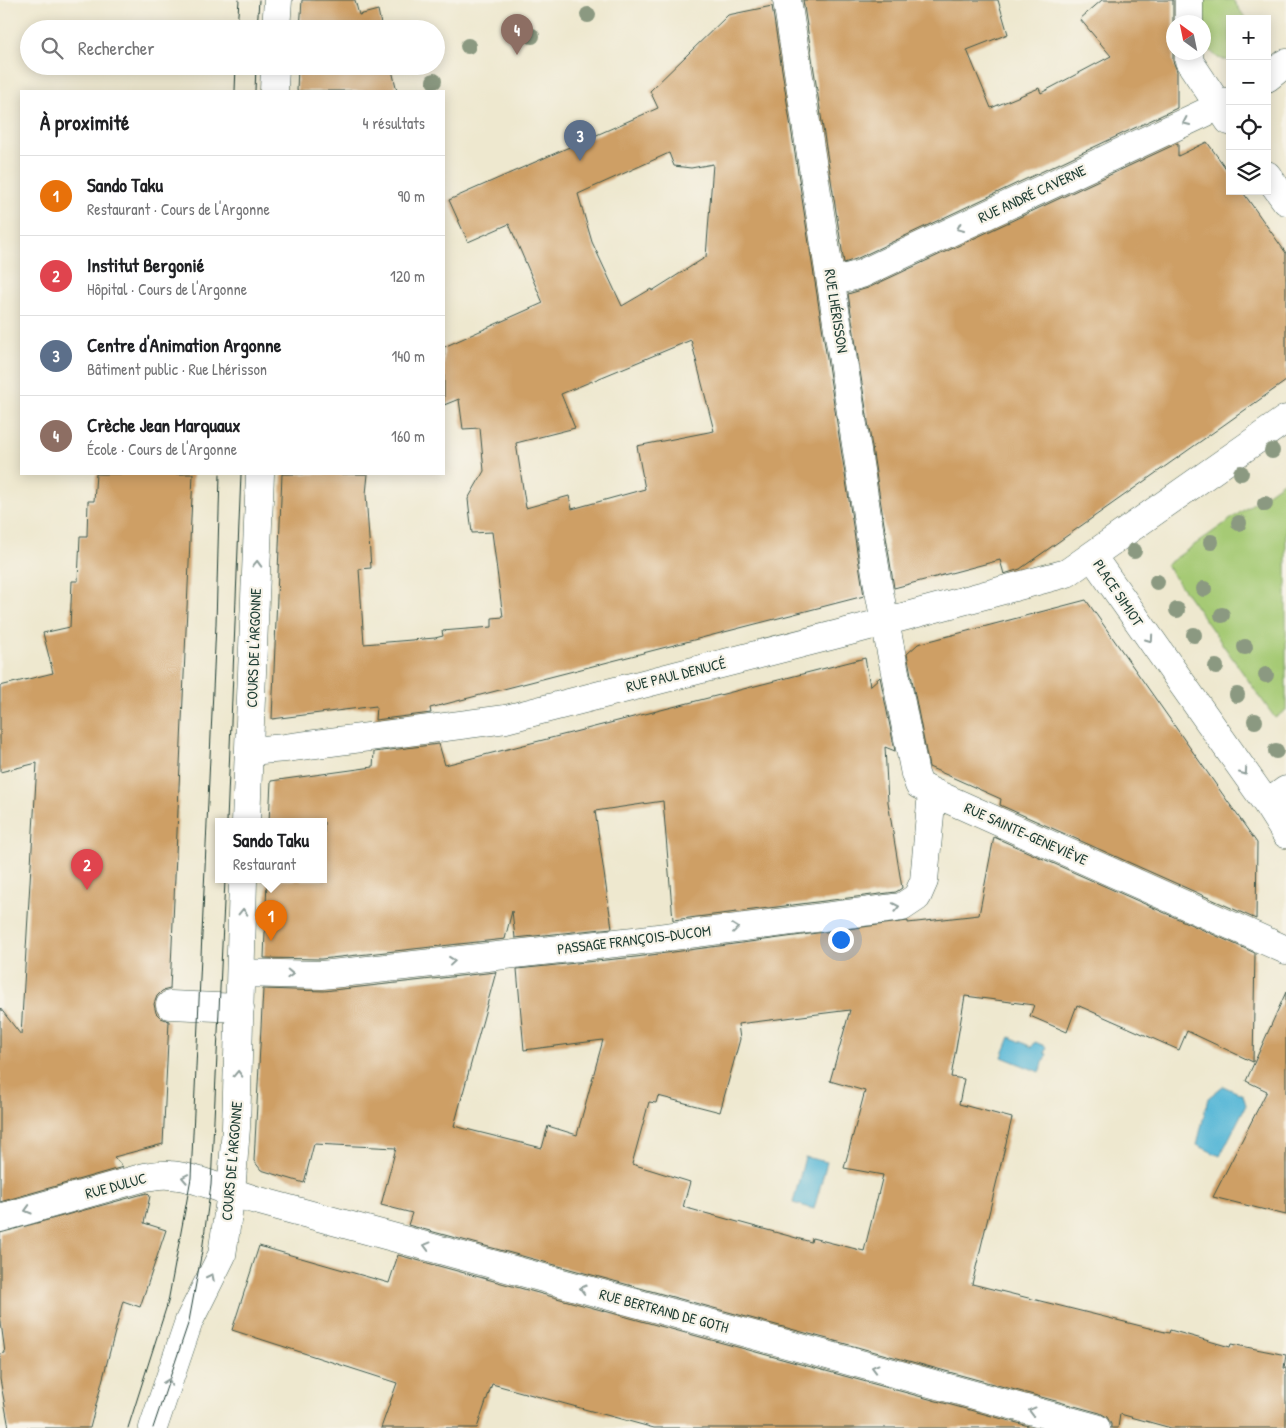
<!DOCTYPE html>
<html lang="fr">
<meta charset="utf-8">
<style>
body{margin:0;font-family:"Patrick Hand",sans-serif;background:#f6f6f6;color:#202124}
.controls{position:absolute;right:15px;top:15px;display:grid;overflow:hidden;border-radius:0px;box-shadow:0 2px 12px #0003}
.controls button{width:45px;height:45px;display:grid;place-items:center;padding:0;border:0;border-bottom:1px solid #e0e0e0;background:#fff;color:#202124;font:25px sans-serif}
.compass{position:absolute;left:1166px;top:15px;width:45px;height:45px;border-radius:50%;background:#fff;box-shadow:0 2px 12px #0003;rotate:327deg}
.you{position:absolute;left:840px;top:939px;width:18px;height:18px;margin:-12px;border:4px solid #fff;border-radius:50%;background:#1a73e8;box-shadow:0 0 0 8px #1a73e833}
.badge{display:grid;place-items:center;width:32px;height:32px;border-radius:50%;background:#db2777;color:#fff;font-size:16px;font-weight:700}
.pin{position:absolute;translate:-50% -41px;filter:drop-shadow(0 1px 2px #0008)}
.pin::after{content:'';position:absolute;top:26px;width:18px;height:15px;background:inherit;clip-path:polygon(0 0,100% 0,50% 100%)}
.popup{position:absolute;left:215px;top:818px;width:112px;height:65px;box-sizing:border-box;display:grid;place-content:center;border-radius:0px;background:#fff;filter:drop-shadow(0 1px 4px #0005);font-size:16px;white-space:nowrap;color:#757577}
.popup b{font-size:19px;color:#202124}
.popup::after{content:'';position:absolute;left:50%;top:100%;margin-left:-10px;border:10px solid transparent;border-top-color:#fff}
.list{margin:0;padding:0;list-style:none}
h2{display:flex;justify-content:space-between;align-items:center;height:65px;margin:0;padding:0 20px;font-size:21px}
h2 small{font-size:16px;font-weight:400;color:#757577}
.list li{display:grid;grid-template-columns:32px 1fr auto;gap:15px;align-items:center;box-sizing:border-box;height:80px;padding:0 20px;border-top:1px solid #e0e0e0}
.list b{display:block;font-size:19px;white-space:nowrap}
.list p{margin:0;font-size:16px;white-space:nowrap;color:#757577}
.list em{font-size:16px;font-style:normal;color:#757577}
.icon{flex:none;width:28px;height:28px;fill:none;stroke:currentColor;stroke-width:2;stroke-linecap:round;stroke-linejoin:round}
.map{position:relative;flex:none;width:1286px;height:1428px;overflow:hidden}
.search{position:absolute;background:#fff;box-shadow:0 2px 12px #0003;left:20px;top:20px;width:425px;height:55px;display:flex;align-items:center;gap:12px;box-sizing:border-box;padding:0 18px;border-radius:28px;color:#757577;font-size:19px}
.panel{position:absolute;background:#fff;box-shadow:0 2px 12px #0003;left:20px;top:90px;width:425px;height:385px;border-radius:0px}
.map>svg:first-child{display:block}
.green{fill:#a6ca74;stroke:#628454}
.water{fill:#59b8d7;stroke:#3c7a86}
.building{fill:#ce9f65;fill-rule:evenodd}
.lines{fill:none;stroke-linecap:round;stroke-linejoin:round}
.minor-casing{stroke:#3e574b;stroke-width:29}
.minor{stroke:#fff;stroke-width:28}
.tram{stroke:#1f3d34;stroke-width:1}
.tree{fill:#8b9981}
.oneway{stroke:#8f9e9a}
.labels{text-anchor:middle;stroke-width:4.5;stroke-linejoin:round;paint-order:stroke}
.street-label{font-size:15px;fill:#1f3d34;stroke:#f7f3e8}
</style>
<div class="map">
<svg width="1286" height="1428" viewBox="0 0 1286 1428">
<rect width="100%" height="100%" fill="#f7f3e8"/>
<filter id="ink" filterUnits="userSpaceOnUse"><feTurbulence type="fractalNoise" baseFrequency=".02" numOctaves="2"/><feDisplacementMap in="SourceGraphic" scale="10" xChannelSelector="R" yChannelSelector="G"/><feConvolveMatrix kernelMatrix="1 2 1 2 8 2 1 2 1" color-interpolation-filters="sRGB"/></filter>
<filter id="wash" filterUnits="userSpaceOnUse"><feTurbulence type="fractalNoise" baseFrequency=".0096" numOctaves="4" result="noise"/><feDisplacementMap in="SourceGraphic" scale="20" xChannelSelector="R" yChannelSelector="G"/><feGaussianBlur stdDeviation="1.12" result="paint"/><feColorMatrix in="noise" values="0 0 0 0 0 0 0 0 0 0 0 0 0 0 0 0 0 1.4 0 .05"/><feComposite in="paint" operator="in"/></filter>
<g filter="url(#wash)">
<rect width="100%" height="100%" fill="#eee8cf"/>
<path class="green" d="M1198 0H1233L1246 19H1230V61L1218 58 1204 45V22H1199Z
M1286 480V710L1275 718 1166 565Z"/>
<path class="water" d="M1010 1037 1032 1047 1035 1042 1047 1047 1044 1053 1047 1054 1039 1072 1002 1057Z
M1223 1086 1243 1095 1246 1105 1220 1156 1197 1145 1208 1098Z
M805 1157 827 1162 814 1209 793 1203Z"/>
<g id="blocks">
<path class="building" d="M302 0H355L359 15 378 10 382 29H300Z
M803 0H998L1008 34 967 50 991 108 1039 88 1041 93 1111 56 1080 19 1102 0H1173V61L1177 71V108L856 259 844 263Z
M772 6 864 596 430 708 431 713 375 720 376 706 272 719 282 474H368L366 494 371 568 359 569 364 644 435 638 443 636 442 631 492 627V618L503 617 492 532 472 533 468 499 484 471 480 428 463 429 459 399 444 405V347L543 303 509 224 468 242 449 200 658 108 650 91 728 15ZM669 153 674 166 691 168 713 164 706 257 652 291 651 289 622 306 592 242 578 194ZM691 340 714 431 637 446 645 489 572 509 569 496 526 508 516 443 575 428 561 394Z
M298 66H391L397 91H297Z
M1207 142 1230 174V191H1242L1286 253V381L1020 569 1004 574 1000 560 894 588 848 294 868 288 1178 143V156Z
M96 474H193L170 989 162 991 157 996 154 1004 156 1013 161 1018 169 1021 163 1144 114 1157 123 1167 0 1202V1008L21 1035 37 763 0 772V686L53 673 43 633 70 627 72 581H78L80 536H87L88 501H94Z
M1086 600 1257 843 1256 919 1000 805 1001 799 929 767 907 654 918 644Z
M865 658 870 686 880 677 895 751 885 747 888 802 902 888 896 892 673 920 663 801 595 811 612 928 515 938 512 911 505 939 321 959 264 958 267 880H324V822H269L271 781 373 767 374 752 439 744 445 765Z
M994 837 1255 953 1253 1062 1187 1031 1179 1050 1077 1005 1067 1032 1030 1016 1034 1005 965 996 951 1077 964 1079 959 1104 1012 1118 972 1284 1169 1333 1170 1330 1230 1347 1231 1344 1286 1355 1284 1368H1286V1428H1171L1120 1414 1118 1428H1111V1424L1107 1417 1100 1413 408 1225 412 1213 381 1205 396 1148 314 1144 304 1183 261 1170 254 1161 263 989 324 991 496 972 454 1126 542 1148 548 1126 577 1135 603 1040 524 1050 517 969 636 957 908 921V923L979 915ZM850 1010 830 1081 865 1091 844 1168 883 1175 864 1251 812 1238 811 1242 683 1207 690 1182 632 1164 649 1102 656 1103 658 1096 720 1112 740 1039 738 1024Z
M1286 992V1215L1213 1197 1267 1091 1246 1081Z
M147 1193 150 1196 144 1223 166 1230 140 1307 123 1301 90 1428H9L0 1379V1354L5 1353 0 1315V1233Z
M259 1246 389 1283 398 1255 1036 1428H654L492 1384 477 1428H381L397 1383 232 1330Z"/>
</g>
</g>
<g filter="url(#ink)">
<use href="#blocks" fill-opacity="0" stroke="#3e574b" stroke-width="1"/>
<g class="lines">
<g class="minor-casing">
<path id="minor" d="M787 0 878 586 915 774 919 785 932 792 1286 950
M1189 0V22
M276 29 278 0
M1189 52V61L1229 121
M1267 78 1286 63
M274 91 275 66
M1267 175 1286 201
M832 282 861 274 1230 101
M1092 556 1267 804 1286 790
M249 751 285 748 506 719 858 629 1067 573 1286 419
M1267 804 1286 834
M246 822 260 474
M241 973 322 975 634 941 902 907 917 897 924 881 932 792
M170 1005 240 1008
M0 1218 145 1177C153 1176 161 1174 169 1175 195 1176 230 1193 256 1200L1096 1428
M153 1428 189 1321 222 1255 231 1193 236 1128 243 880"/>
</g>
<use href="#minor" class="minor"/>
<path class="tram" d="M237 29 239 0
M257 29 259 0
M235 91 236 66
M255 91 256 66
M227 822 241 474
M128 1428 168 1302 191 1178 216 624 220 474
M153 1428 189 1321 202 1251 211 1185 225 880"/>
</g>
<g class="tree">
<circle cx="588" cy="15" r="8"/>
<circle cx="532" cy="36" r="8"/>
<circle cx="468" cy="46" r="8"/>
<circle cx="434" cy="81" r="8"/>
<circle cx="1272" cy="451" r="8"/>
<circle cx="1241" cy="473" r="8"/>
<circle cx="1265" cy="504" r="8"/>
<circle cx="1239" cy="523" r="8"/>
<circle cx="1211" cy="542" r="8"/>
<circle cx="1134" cy="551" r="8"/>
<circle cx="1157" cy="582" r="8"/>
<circle cx="1204" cy="589" r="8"/>
<circle cx="1177" cy="610" r="8"/>
<circle cx="1222" cy="615" r="8"/>
<circle cx="1194" cy="635" r="8"/>
<circle cx="1245" cy="647" r="8"/>
<circle cx="1216" cy="667" r="8"/>
<circle cx="1266" cy="675" r="8"/>
<circle cx="1237" cy="695" r="8"/>
<circle cx="1255" cy="721" r="8"/>
<circle cx="1276" cy="751" r="8"/>
</g>
<defs><path id="oneway-chevron" d="M-2-3.5L2.5 0L-2 3.5" fill="none" stroke-width="1.6" stroke-linecap="round" stroke-linejoin="round" transform="scale(1.25)"/></defs>
<g class="oneway">
<use href="#oneway-chevron" transform="translate(1186 122) rotate(155)"/>
<use href="#oneway-chevron" transform="translate(960 228) rotate(155)"/>
<use href="#oneway-chevron" transform="translate(257 564) rotate(-88)"/>
<use href="#oneway-chevron" transform="translate(1150 639) rotate(55)"/>
<use href="#oneway-chevron" transform="translate(1244 772) rotate(55)"/>
<use href="#oneway-chevron" transform="translate(896 907) rotate(-11)"/>
<use href="#oneway-chevron" transform="translate(243 912) rotate(-89)"/>
<use href="#oneway-chevron" transform="translate(735 928) rotate(-7)"/>
<use href="#oneway-chevron" transform="translate(452 961) rotate(-6)"/>
<use href="#oneway-chevron" transform="translate(290 974) rotate(2)"/>
<use href="#oneway-chevron" transform="translate(238 1074) rotate(-88)"/>
<use href="#oneway-chevron" transform="translate(185 1178) rotate(-169)"/>
<use href="#oneway-chevron" transform="translate(28 1210) rotate(164)"/>
<use href="#oneway-chevron" transform="translate(427 1246) rotate(-165)"/>
<use href="#oneway-chevron" transform="translate(211 1277) rotate(-63)"/>
<use href="#oneway-chevron" transform="translate(583 1289) rotate(-165)"/>
<use href="#oneway-chevron" transform="translate(875 1368) rotate(-165)"/>
<use href="#oneway-chevron" transform="translate(168 1382) rotate(-71)"/>
<use href="#oneway-chevron" transform="translate(1032 1411) rotate(-165)"/>
</g>
</g>
<g class="labels">
<g class="street-label">
<text transform="translate(1032 194) rotate(-25)" y="5">RUE ANDRÉ CAVERNE</text>
<text transform="translate(836 311) rotate(81)" y="5">RUE LHÉRISSON</text>
<text transform="translate(1118 593) rotate(56)" y="5">PLACE SIMIOT</text>
<text transform="translate(254 648) rotate(-88)" y="5">COURS DE L'ARGONNE</text>
<text transform="translate(676 675) rotate(-14)" y="5">RUE PAUL DENUCÉ</text>
<text transform="translate(1026 834) rotate(24)" y="5">RUE SAINTE-GENEVIÈVE</text>
<text transform="translate(634 940) rotate(-7)" y="5">PASSAGE FRANÇOIS-DUCOM</text>
<text transform="translate(232 1161) rotate(-85)" y="5">COURS DE L'ARGONNE</text>
<text transform="translate(116 1186) rotate(-15)" y="5">RUE DULUC</text>
<text transform="translate(664 1311) rotate(15)" y="5">RUE BERTRAND DE GOTH</text>
</g>
</g>
</svg>
<div class="controls">
<button>+</button>
<button>−</button>
<button><svg class="icon" aria-label="locate" viewBox="0 0 24 24"><circle cx="12" cy="12" r="6"/><path d="M12 2v4M12 18v4M2 12h4M18 12h4"/></svg></button>
<button><svg class="icon" aria-label="layers" viewBox="0 0 24 24"><path d="M12 4l9 5-9 5-9-5zM3 14l9 5 9-5"/></svg></button>
</div>
<svg class="compass" viewBox="-18 -18 36 36"><path d="M0-13l5 13h-10z" fill="#e53935"/><path d="M0 13l5-13h-10z" fill="#757577"/></svg>
<div class="you"></div>
<div class="pin badge" style="left:271px;top:941px;background:#e8710a">1</div>
<div class="popup"><b>Sando Taku</b>Restaurant</div>
<div class="pin badge" style="left:87px;top:890px;background:#e0444e">2</div>
<div class="pin badge" style="left:580px;top:161px;background:#5c6f8a">3</div>
<div class="pin badge" style="left:517px;top:55px;background:#8d6e63">4</div>
<div class="search"><svg class="icon" aria-label="search" viewBox="0 0 24 24"><circle cx="10" cy="10" r="6"/><path d="M15 15l6 6"/></svg>Rechercher</div>
<section class="panel">
<h2>À proximité<small>4 résultats</small></h2>
<ul class="list">
<li><span class="badge" style="background:#e8710a">1</span><div><b>Sando Taku</b><p>Restaurant · Cours de l'Argonne</p></div><em>90 m</em></li>
<li><span class="badge" style="background:#e0444e">2</span><div><b>Institut Bergonié</b><p>Hôpital · Cours de l'Argonne</p></div><em>120 m</em></li>
<li><span class="badge" style="background:#5c6f8a">3</span><div><b>Centre d'Animation Argonne</b><p>Bâtiment public · Rue Lhérisson</p></div><em>140 m</em></li>
<li><span class="badge" style="background:#8d6e63">4</span><div><b>Crèche Jean Marquaux</b><p>École · Cours de l'Argonne</p></div><em>160 m</em></li>
</ul>
</section>
</div>
